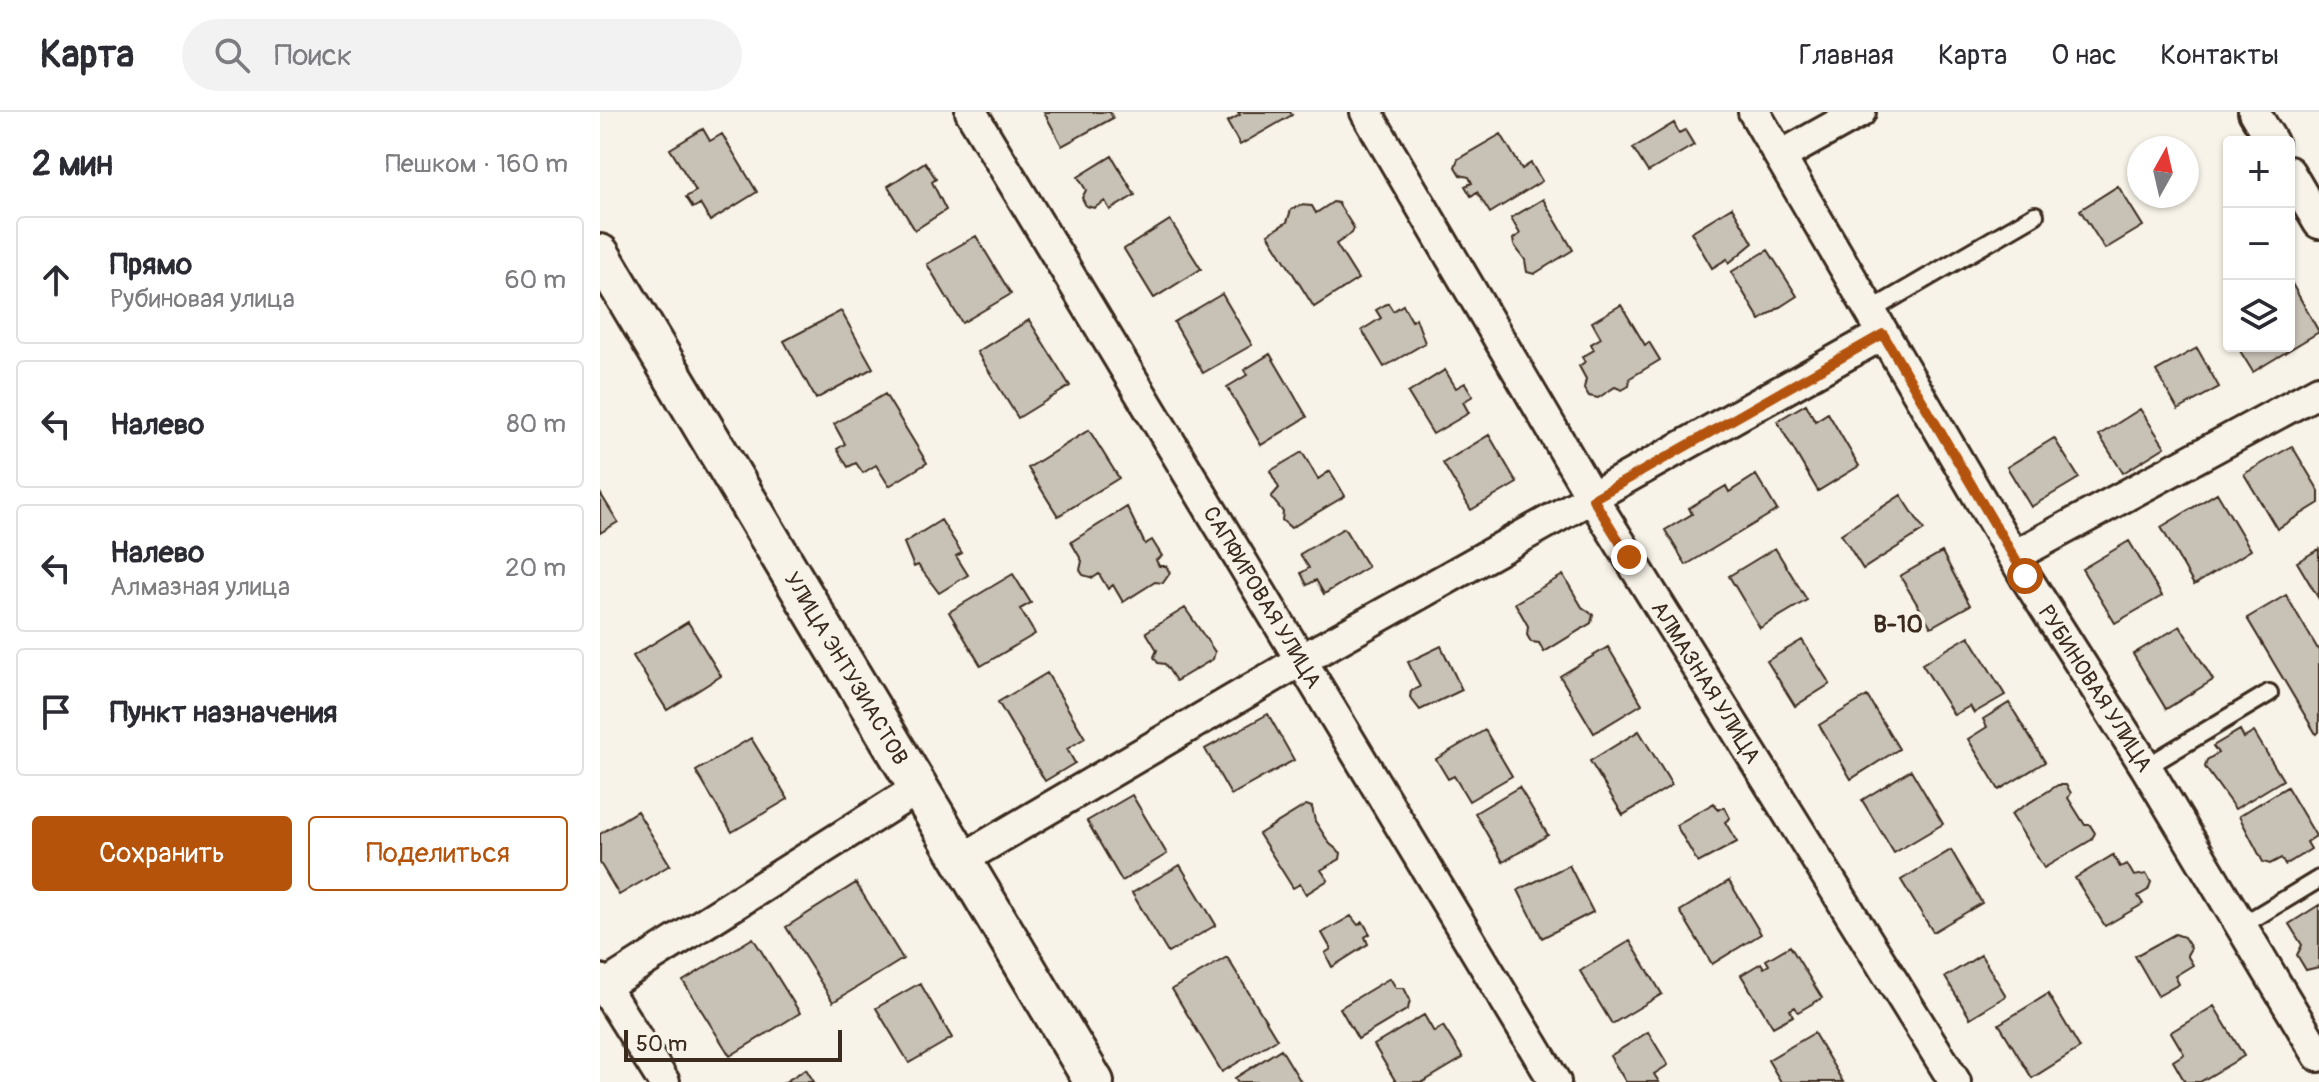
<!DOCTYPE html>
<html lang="ru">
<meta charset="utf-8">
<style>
body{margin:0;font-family:Pangolin,sans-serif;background:#f2f2f3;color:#2b2b33}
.controls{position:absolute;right:24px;top:24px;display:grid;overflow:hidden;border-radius:8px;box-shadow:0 2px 6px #0004}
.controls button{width:72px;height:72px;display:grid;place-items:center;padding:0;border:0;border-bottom:2px solid #e1e1e2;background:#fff;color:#2b2b33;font:40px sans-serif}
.compass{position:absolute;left:1527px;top:24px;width:72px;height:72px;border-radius:50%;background:#fff;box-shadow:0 2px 6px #0004;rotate:8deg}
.scale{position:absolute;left:24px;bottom:20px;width:218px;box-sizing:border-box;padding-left:8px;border:4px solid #3b2a1e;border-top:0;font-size:22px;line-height:28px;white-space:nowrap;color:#3b2a1e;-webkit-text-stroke:6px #f7f3e8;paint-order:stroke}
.stop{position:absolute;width:24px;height:24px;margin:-18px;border:6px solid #b45309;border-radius:50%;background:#fff}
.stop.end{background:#b45309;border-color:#fff;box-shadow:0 2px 8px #0008}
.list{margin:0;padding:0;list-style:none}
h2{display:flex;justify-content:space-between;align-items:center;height:104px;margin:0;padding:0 32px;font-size:34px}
h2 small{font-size:26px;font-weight:400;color:#7c7c81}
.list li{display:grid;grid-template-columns:52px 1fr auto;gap:24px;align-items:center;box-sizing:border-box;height:128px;margin:0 16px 16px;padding:0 16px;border:2px solid #e1e1e2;border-radius:8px}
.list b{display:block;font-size:30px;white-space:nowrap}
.list p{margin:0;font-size:26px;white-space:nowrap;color:#7c7c81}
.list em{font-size:26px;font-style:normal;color:#7c7c81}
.actions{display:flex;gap:16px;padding:24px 32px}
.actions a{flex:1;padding:18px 0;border:2px solid #b45309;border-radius:8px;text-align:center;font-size:28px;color:#b45309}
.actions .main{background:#b45309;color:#fff}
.icon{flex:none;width:44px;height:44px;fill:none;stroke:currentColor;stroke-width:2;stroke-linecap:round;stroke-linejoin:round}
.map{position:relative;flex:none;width:1719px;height:970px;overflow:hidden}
header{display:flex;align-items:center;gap:48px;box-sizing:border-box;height:112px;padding:0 40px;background:#fff;border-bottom:2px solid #e1e1e2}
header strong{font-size:38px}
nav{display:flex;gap:44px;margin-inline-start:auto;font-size:28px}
.search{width:560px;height:72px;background:#f2f2f3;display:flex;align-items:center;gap:20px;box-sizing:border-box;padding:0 28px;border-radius:44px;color:#7c7c81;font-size:30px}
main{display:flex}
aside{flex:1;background:#fff}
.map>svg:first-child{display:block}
.building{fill:#c8c1b6;stroke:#3b2a1e;stroke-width:2}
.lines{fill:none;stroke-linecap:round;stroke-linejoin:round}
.service-casing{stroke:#3b2a1e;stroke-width:22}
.minor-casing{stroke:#3b2a1e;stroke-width:36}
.tertiary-casing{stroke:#3b2a1e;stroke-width:44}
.service{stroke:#f7f3e8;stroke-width:16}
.minor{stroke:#f7f3e8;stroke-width:30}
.tertiary{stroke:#f7f3e8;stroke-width:38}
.route{stroke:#b45309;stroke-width:10}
.labels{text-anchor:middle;stroke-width:7;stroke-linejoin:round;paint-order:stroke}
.street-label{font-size:22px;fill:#3b2a1e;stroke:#f7f3e8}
.neighbourhood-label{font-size:24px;font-weight:bold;fill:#3b2a1e;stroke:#f7f3e8}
</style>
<header>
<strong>Карта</strong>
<div class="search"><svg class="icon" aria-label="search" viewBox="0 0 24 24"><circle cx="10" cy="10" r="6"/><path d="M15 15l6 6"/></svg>Поиск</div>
<nav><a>Главная</a><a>Карта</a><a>О нас</a><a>Контакты</a></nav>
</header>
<main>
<aside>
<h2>2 мин<small>Пешком · 160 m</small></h2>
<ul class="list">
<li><svg class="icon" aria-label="ahead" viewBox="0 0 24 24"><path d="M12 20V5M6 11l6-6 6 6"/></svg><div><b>Прямо</b><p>Рубиновая улица</p></div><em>60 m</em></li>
<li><svg class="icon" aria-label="left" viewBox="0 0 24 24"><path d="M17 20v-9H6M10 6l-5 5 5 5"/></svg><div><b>Налево</b></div><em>80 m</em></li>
<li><svg class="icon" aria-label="left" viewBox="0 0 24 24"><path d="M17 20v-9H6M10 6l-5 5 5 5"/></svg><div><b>Налево</b><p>Алмазная улица</p></div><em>20 m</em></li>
<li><svg class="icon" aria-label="arrive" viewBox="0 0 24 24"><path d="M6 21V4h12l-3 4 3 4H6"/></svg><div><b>Пункт назначения</b></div></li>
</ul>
<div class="actions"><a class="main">Сохранить</a><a>Поделиться</a></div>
</aside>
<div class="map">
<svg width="1719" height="970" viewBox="0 0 1719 970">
<rect width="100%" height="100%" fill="#f7f3e8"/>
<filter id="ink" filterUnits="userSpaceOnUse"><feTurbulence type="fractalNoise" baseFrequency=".0125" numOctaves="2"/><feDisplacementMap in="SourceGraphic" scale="16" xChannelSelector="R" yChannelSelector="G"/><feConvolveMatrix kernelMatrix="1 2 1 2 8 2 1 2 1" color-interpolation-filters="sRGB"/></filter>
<g filter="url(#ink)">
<path class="building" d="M444 0H510L513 6 462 34Z
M638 0H690L692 3 640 33 627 10 640 3Z
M1074 11 1079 21 1085 18 1094 33 1048 60 1033 36Z
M103 17 110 29 122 22 157 80 110 109 100 92 93 96 86 85 96 79 70 37Z
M901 22 922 57 931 51 942 69 890 101 877 80 871 84 865 74 872 71 869 65 860 63 855 55 858 47Z
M512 44 535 83 510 98 505 89 494 96 486 94 482 86 486 78 478 65Z
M325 50 336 67 332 70 346 98 315 118 288 74Z
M1518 74 1543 114 1505 137 1480 98Z
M943 87 973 138 934 162 927 160 925 148 914 133 913 127 920 122 911 106Z
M733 90 738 91 754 116 752 121 736 132 758 167 714 195 668 122 687 110 691 98 700 93 712 94 716 101Z
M1132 95 1153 131 1129 151 1127 147 1112 156 1091 120Z
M570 108 601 157 554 186 524 137Z
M376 124 411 182 362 211 327 152Z
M1168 138 1197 184 1160 208 1131 160Z
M1691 170 1719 220 1653 260 1637 234H1689Z
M622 182 652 233 603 261 574 210Z
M788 191 793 199 803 193 812 209 816 206 825 231 784 255 762 218 781 206 776 198Z
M1021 193 1045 233 1049 230 1060 248 1030 266 1029 274 1022 278 1015 275 998 286 989 284 984 276 986 267 979 254 985 250 982 245 994 238 991 232 1001 226 992 210Z
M241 199 273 256 216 287 184 229Z
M429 208 470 274 418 306 377 240Z
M1597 236 1619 275 1578 298 1556 259Z
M670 242 707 305 661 333 627 275 647 263 644 258Z
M845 258 856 276 865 271 873 284 863 290 869 301 833 322 808 281Z
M285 282 327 351 289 374 276 353 263 361 256 351 248 355 237 337 245 332 234 312Z
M1206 292 1215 309 1228 301 1259 354 1218 379 1177 309Z
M1540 297 1565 335 1523 361 1499 323Z
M489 318 519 366 458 404 428 356Z
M889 323 917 371 871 398 843 351Z
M1454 326 1479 366 1431 395 1407 355Z
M1692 334 1719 379V391L1677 417 1644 362Z
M702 340 718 367 730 359 745 384 691 416 682 408 683 400 671 385 679 376 670 359Z
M1156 363 1177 398 1086 453 1065 418 1092 402 1089 396 1126 374 1129 380Z
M0 381 18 410 0 421Z
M1617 381 1651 438 1594 473 1561 415Z
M1301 383 1324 418 1263 457 1241 422Z
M527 395 545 432 552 428 562 444 556 448 559 454H566L570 461 563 471 555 470 523 490 513 473 508 477 499 462 493 466 483 463 480 458 482 449 471 430Z
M341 408 362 441 356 444 368 463 339 481 318 453 314 455 304 431Z
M744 416 768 455 724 482 716 468 707 473 701 461 709 456 700 442Z
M1529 429 1562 484 1515 511 1482 457Z
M1175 436 1207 488 1160 516 1129 464Z
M1719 437V487L1697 450Z
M1342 440 1370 493 1331 515 1300 464Z
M413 462 431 491 420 497 435 522 381 554 349 500Z
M963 463 982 495 993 503 991 511 944 540 939 531 931 530 927 523 928 514 915 491Z
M1686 483 1719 539V620L1716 622 1647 506Z
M585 496 615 540 613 547 576 569 565 552 558 551 554 545 557 538 546 520Z
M88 510 121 564 67 598 33 544Z
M1580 514 1613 568 1566 597 1533 542Z
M1369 524 1405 583 1374 601 1370 594 1354 603 1322 552Z
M1202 528 1230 572 1195 594 1167 549Z
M841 534 862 578 820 598 810 585 811 579 820 575 808 550Z
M1008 535 1042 592 994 621 960 564Z
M447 561 485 626 467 637 475 651 445 669 398 590Z
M1267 584 1299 637 1251 667 1219 613Z
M1409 591 1445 650 1399 678 1368 627 1387 615 1383 607Z
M668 602 694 648 631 683 605 637Z
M885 618 912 664 869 689 854 664 848 667 836 647Z
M1640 618 1644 626 1654 620 1683 668 1635 697 1605 655 1607 648 1618 641 1613 634Z
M1039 619 1072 673 1023 703 990 649Z
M151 626 188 687 132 720 96 659Z
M1311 658 1343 712 1294 741 1262 688Z
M1458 673H1466L1471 681 1468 686 1485 713H1490L1495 721 1491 728 1444 756 1411 702Z
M919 675 948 723 903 750 875 701Z
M1687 675 1716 724 1707 730 1711 737 1685 753 1681 746 1670 752 1663 750 1639 704Z
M532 683 567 742 522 769 487 709Z
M1114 691 1118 698 1124 695 1130 706 1125 710 1137 730 1098 751 1076 713Z
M706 693 712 695 715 709 730 732 741 741 740 747 721 758 728 768 706 782 700 772 693 776 659 722Z
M37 699 70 753 19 783 0 751V722Z
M1351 738 1382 791 1333 820 1301 768Z
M1513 743 1520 755 1527 752 1534 764 1546 762 1551 770 1548 778 1538 784 1543 792 1505 814 1475 766Z
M580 753 616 813 568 841 532 781Z
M969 753 993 800 942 826 918 778Z
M1129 769 1161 822 1112 852 1080 799Z
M256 771 303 847 233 890 186 815Z
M1719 793V855L1706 858 1697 843 1702 833 1689 812Z
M751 804 758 813 763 810 770 822 765 825 768 832 732 855 725 841 731 837 722 821Z
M1575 822 1584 825 1591 836 1587 843 1593 853 1575 864 1579 872 1558 884 1535 844Z
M153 826 200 901 130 944 83 869Z
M1030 829 1062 882 1012 912 980 859Z
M1190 834 1222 886 1198 900 1195 895 1190 898 1193 904 1173 915 1141 863 1161 851 1164 856 1169 853 1166 848Z
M1381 843 1406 884 1370 906 1345 865Z
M627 845 677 927 622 960 572 877Z
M790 866 796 876H804L810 888 808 897 758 927 740 896Z
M320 871 352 926 309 951 276 896Z
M1448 882 1480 936 1432 966 1399 912Z
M1614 894 1644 944 1600 970H1585L1573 949 1584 942 1571 920Z
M824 903 834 920 843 914 863 946 823 970H796L774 933Z
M1048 920 1068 953 1054 962 1059 970H1026L1010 944Z
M1214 921 1243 970H1181L1168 948Z
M681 937 701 970H638L635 966Z
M206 957 214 970H185Z"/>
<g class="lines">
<g class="service-casing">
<path id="service" d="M1270 199 1435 103
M1546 655 1669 581
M1641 814 1719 767"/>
</g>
<g class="minor-casing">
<g id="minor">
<path id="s1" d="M371 0 955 970"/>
<path id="s2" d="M766 0 993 387 1355 970"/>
<path id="s3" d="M1154 0 1425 464 1546 655 1719 944"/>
<path d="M1654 0 1672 30"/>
<path d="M1181 44 1260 0"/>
<path d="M1689 60 1719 111"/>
<path d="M1414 444 1719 279"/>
<path d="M361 748 703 547 1283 222"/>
<path d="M0 868 64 970"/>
<path d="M0 877 317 677"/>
</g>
</g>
<g class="tertiary-casing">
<g id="tertiary">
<path id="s4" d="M0 142 494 970"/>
</g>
</g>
<use href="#service" class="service"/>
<use href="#minor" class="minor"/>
<use href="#tertiary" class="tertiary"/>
</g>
</g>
<g class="lines" filter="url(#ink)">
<path class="route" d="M1029 445 993 387 1283 222 1425 464"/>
</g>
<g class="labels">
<g class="street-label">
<text dy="8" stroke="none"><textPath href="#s1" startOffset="566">САПФИРОВАЯ УЛИЦА</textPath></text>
<text dy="8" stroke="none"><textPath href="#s4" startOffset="482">УЛИЦА ЭНТУЗИАСТОВ</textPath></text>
<text dy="8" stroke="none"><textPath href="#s2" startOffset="664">АЛМАЗНАЯ УЛИЦА</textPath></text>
<text dy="8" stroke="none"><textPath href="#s3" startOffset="670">РУБИНОВАЯ УЛИЦА</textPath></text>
</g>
<g class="neighbourhood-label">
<text x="1298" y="520">В-10</text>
</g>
</g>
</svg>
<div class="controls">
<button>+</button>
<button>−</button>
<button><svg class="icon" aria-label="layers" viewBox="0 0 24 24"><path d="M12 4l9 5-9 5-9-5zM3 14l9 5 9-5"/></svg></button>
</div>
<svg class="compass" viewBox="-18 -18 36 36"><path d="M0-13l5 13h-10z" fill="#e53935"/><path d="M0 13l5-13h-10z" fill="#7c7c81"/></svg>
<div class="scale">50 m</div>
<div class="stop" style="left:1425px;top:464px"></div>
<div class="stop end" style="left:1029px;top:445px"></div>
</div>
</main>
